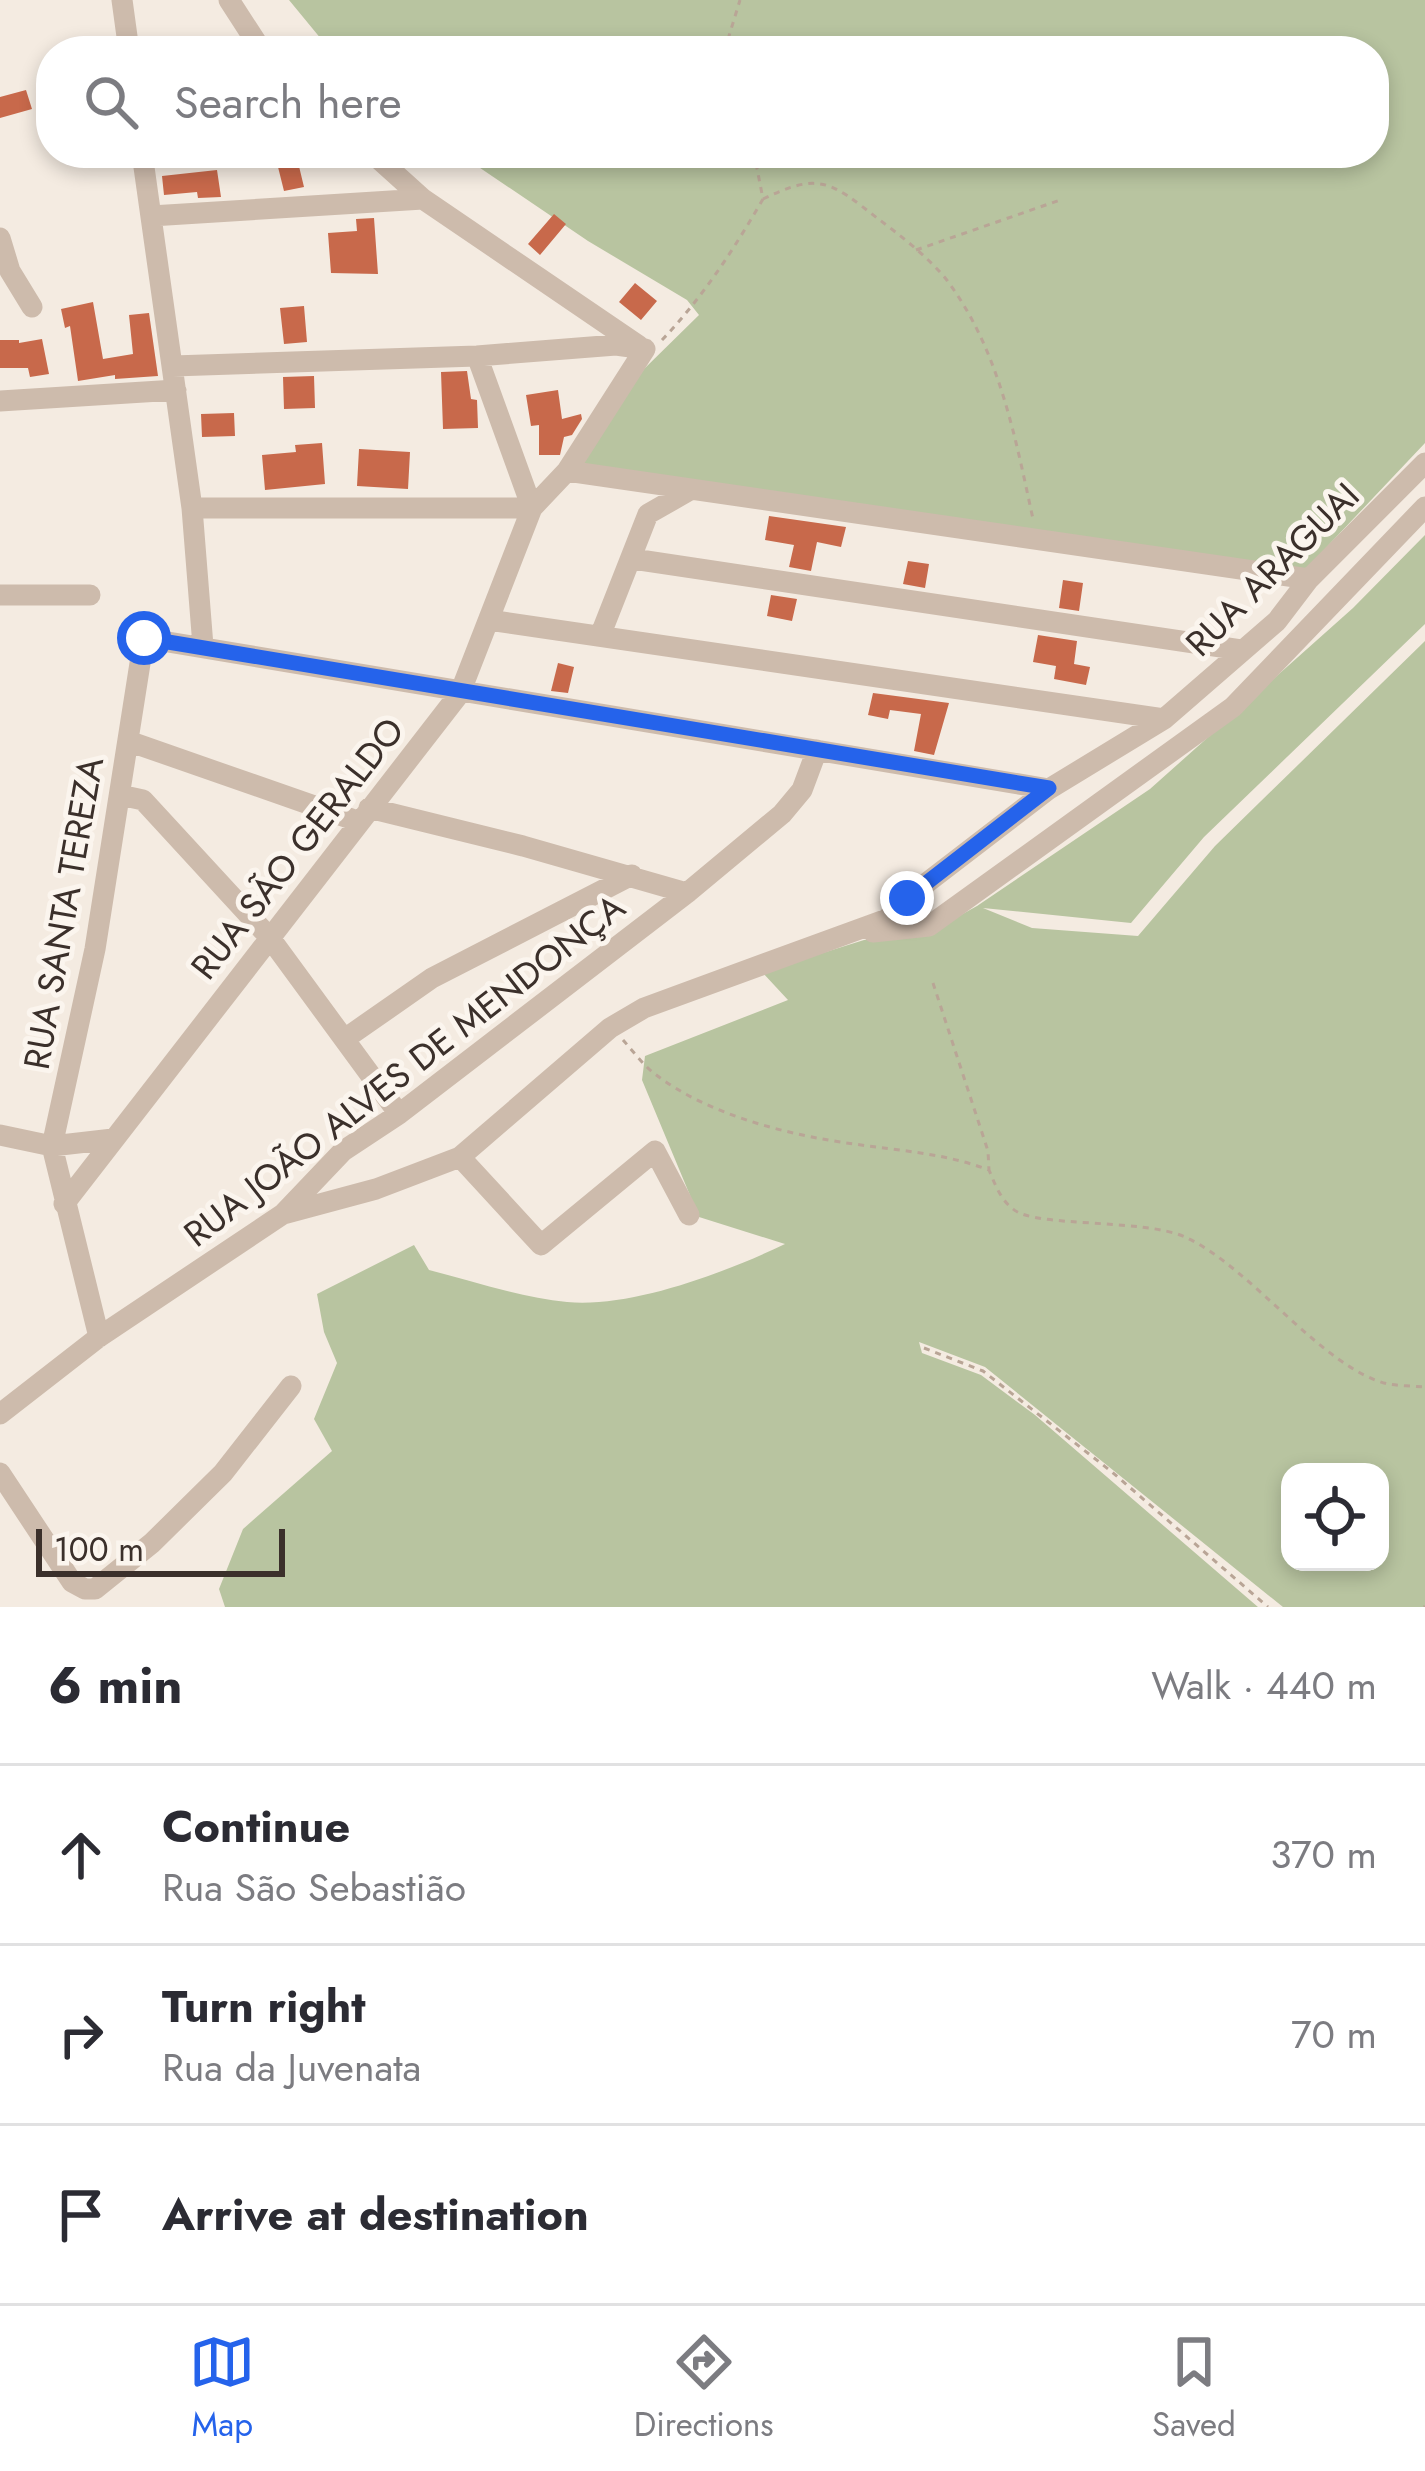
<!DOCTYPE html>
<meta charset="utf-8">
<style>
body{margin:0;font-family:Jost,sans-serif;background:#f2f2f3;color:#2b2b33}
.controls{position:absolute;right:36px;bottom:36px;display:grid;overflow:hidden;border-radius:24px;box-shadow:0 6px 18px #0003}
.controls button{width:108px;height:108px;display:grid;place-items:center;padding:0;border:0;border-bottom:3px solid #e1e1e2;background:#fff;color:#2b2b33;font:60px sans-serif}
.scale{position:absolute;left:36px;bottom:30px;width:249px;box-sizing:border-box;padding-left:12px;border:6px solid #3b302b;border-top:0;font-size:33px;line-height:42px;white-space:nowrap;color:#3b302b;-webkit-text-stroke:9px #fbf5ee;paint-order:stroke}
.stop{position:absolute;width:36px;height:36px;margin:-27px;border:9px solid #2563eb;border-radius:50%;background:#fff}
.stop.end{background:#2563eb;border-color:#fff;box-shadow:0 3px 12px #0008}
.list{margin:0;padding:0;list-style:none}
h2{display:flex;justify-content:space-between;align-items:center;height:156px;margin:0;padding:0 48px;font-size:51px}
h2 small{font-size:39px;font-weight:400;color:#7c7c81}
.list li{display:grid;grid-template-columns:78px 1fr auto;gap:36px;align-items:center;box-sizing:border-box;height:180px;padding:0 48px;border-top:3px solid #e1e1e2}
.list b{display:block;font-size:45px;white-space:nowrap}
.list p{margin:0;font-size:39px;white-space:nowrap;color:#7c7c81}
.list em{font-size:39px;font-style:normal;color:#7c7c81}
.icon{flex:none;width:66px;height:66px;fill:none;stroke:currentColor;stroke-width:2;stroke-linecap:round;stroke-linejoin:round}
.map{position:relative;flex:none;width:1425px;height:1607px;overflow:hidden}
.search{position:absolute;background:#fff;box-shadow:0 6px 18px #0003;left:36px;right:36px;top:36px;height:132px;display:flex;align-items:center;gap:30px;box-sizing:border-box;padding:0 42px;border-radius:48px;color:#7c7c81;font-size:45px}
.sheet{height:696px;background:#fff}
nav{display:flex;justify-content:space-around;align-items:center;box-sizing:border-box;height:168px;border-top:3px solid #e1e1e2;background:#fff;font-size:33px;color:#7c7c81}
nav a{display:grid;justify-items:center;gap:6px}
nav .on{color:#2563eb}
.map>svg:first-child{display:block}
.green{fill:#b8c4a0;fill-rule:evenodd}
.building{fill:#c8694b}
.lines{fill:none;stroke-linecap:round;stroke-linejoin:round}
.path{stroke:#b9a596;stroke-width:3;stroke-dasharray:6 6;stroke-linecap:butt}
.minor{stroke:#cdbbac;stroke-width:21}
.route{stroke:#2563eb;stroke-width:15}
.labels{text-anchor:middle;stroke-width:10;stroke-linejoin:round;paint-order:stroke}
.street-label{font-size:36px;fill:#3b302b;stroke:#fbf5ee}
</style>
<div class="map">
<svg width="1425" height="1607" viewBox="0 0 1425 1607">
<rect width="100%" height="100%" fill="#f4ebe1"/>
<path class="green" d="M289 0H1425V443L1305 570 579 463 644 369 699 315 687 300 588 241 458 153H1374V51H331Z
M1425 535V624L1204 837 1131 923 983 908 1032 928 1138 936 1215 846 1425 641V1607H1283L985 1367 919 1342 922 1353 981 1375 1035 1415 1258 1607H225L219 1589 243 1529 332 1451 314 1419 337 1363 324 1332 317 1294 414 1245 429 1270C473 1281 522 1298 567 1302 633 1308 726 1272 785 1244L699 1217 642 1080 645 1056 788 1000 762 972 864 940 932 931 977 906 1150 789 1353 608ZM1290 1472H1380V1562H1290Z"/>
<path class="building" d="M26 90 32 109 0 118V97Z
M297 158 304 187 284 191 277 163Z
M217 170 221 197 198 198 197 192 164 195 162 176Z
M554 214 566 224 540 255 528 244Z
M374 218 378 274 331 273 328 233 357 231 356 219Z
M635 283 657 301 641 320 619 302Z
M93 302 103 359 133 354 129 315 149 313 158 376 115 379V375L78 381 70 326 65 328 61 309Z
M304 306 307 342 284 344 280 308Z
M42 339 49 374 30 377 28 368H0V340H19V343Z
M467 371 471 399 477 400 478 428 443 429 441 372Z
M314 376 315 408 284 409 283 377Z
M558 390 562 419 581 414 582 419 572 435 564 437 560 455H539V425L531 426 526 395Z
M234 413 235 436 202 437 201 414Z
M322 443 325 484 265 490 262 455 296 452 295 445Z
M359 449 410 452 408 489 357 486Z
M769 516 846 527 841 547 817 542 811 571 789 567 794 545 765 540Z
M908 561 929 564 925 588 903 584Z
M1063 580 1083 583 1079 611 1059 608Z
M771 595 797 599 792 621 767 616Z
M1038 635 1077 641 1074 664 1090 667 1086 685 1054 679 1056 666 1033 662Z
M558 663 574 667 568 693 551 691Z
M873 693 949 703 934 755 914 751 921 714 890 710 888 719 868 715Z"/>
<g class="lines">
<path class="path" d="M732 51 729 36 740 0
M763 199C819 172 830 181 877 218 900 235 928 257 946 279 999 349 1015 436 1033 519
M916 250 1063 199
M662 340C703 297 734 249 763 199L754 153
M933 983 988 1151 989 1170
M623 1040C633 1051 643 1065 655 1074 708 1115 788 1135 854 1144 901 1151 944 1153 989 1170 995 1184 1000 1199 1013 1209 1034 1228 1143 1218 1185 1237 1250 1266 1323 1369 1388 1384 1400 1386 1413 1386 1425 1387
M924 1348 983 1371 1112 1472 1268 1607
M1424 1607 1425 1606"/>
<path class="minor" d="M122 0 129 51
M229 0 262 51
M142 153 192 508 203 646
M372 153 423 199 639 346
M151 216 423 199
M0 238 10 271 32 307
M173 366 477 356 616 345 645 349
M0 401 176 390
M567 471 1309 579
M192 508H532L477 356
M633 559 1241 650
M0 595H90
M489 620 1164 719
M600 636 648 514 690 490
M128 741 360 822
M120 795 143 800 270 938 399 1114
M369 808 523 846 687 893
M873 932 929 926 1233 707 1425 507
M346 1038 432 978 632 875
M0 1135 52 1146 113 1139
M460 1157 541 1245 655 1151 689 1215
M64 1204 460 693 532 508 567 471 645 349
M283 1214 376 1189 460 1157 610 1028 644 1008 887 919 907 898 1049 789 1164 719 1277 621 1309 579 1425 463
M99 1337 52 1146 95 949 144 638 1049 789
M0 1414 99 1337 283 1214 343 1151 399 1114 687 893 782 814 802 790 817 750
M0 1473 72 1582 85 1589H95L152 1543 223 1473 291 1386"/>
</g>
<g class="lines">
<path class="route" d="M144 638 1049 788 907 898"/>
</g>
<g class="labels">
<g class="street-label">
<text transform="translate(1272 569) rotate(-45)" y="13">RUA ARAGUAI</text>
<text transform="translate(297 848) rotate(-52)" y="13">RUA SÃO GERALDO</text>
<text transform="translate(63 913) rotate(-80)" y="13">RUA SANTA TEREZA</text>
<text transform="translate(404 1070) rotate(-38)" y="13">RUA JOÃO ALVES DE MENDONÇA</text>
</g>
</g>
</svg>
<div class="controls">
<button><svg class="icon" aria-label="locate" viewBox="0 0 24 24"><circle cx="12" cy="12" r="6"/><path d="M12 2v4M12 18v4M2 12h4M18 12h4"/></svg></button>
</div>
<div class="scale">100 m</div>
<div class="stop" style="left:144px;top:638px"></div>
<div class="stop end" style="left:907px;top:898px"></div>
<div class="search"><svg class="icon" aria-label="search" viewBox="0 0 24 24"><circle cx="10" cy="10" r="6"/><path d="M15 15l6 6"/></svg>Search here</div>
</div>
<section class="sheet">
<h2>6 min<small>Walk · 440 m</small></h2>
<ul class="list">
<li><svg class="icon" aria-label="ahead" viewBox="0 0 24 24"><path d="M12 20V5M6 11l6-6 6 6"/></svg><div><b>Continue</b><p>Rua São Sebastião</p></div><em>370 m</em></li>
<li><svg class="icon" aria-label="right" viewBox="0 0 24 24"><path d="M7 20v-9h11M14 6l5 5-5 5"/></svg><div><b>Turn right</b><p>Rua da Juvenata</p></div><em>70 m</em></li>
<li><svg class="icon" aria-label="arrive" viewBox="0 0 24 24"><path d="M6 21V4h12l-3 4 3 4H6"/></svg><div><b>Arrive at destination</b></div></li>
</ul>
</section>
<nav>
<a class="on"><svg class="icon" aria-label="map" viewBox="0 0 24 24"><path d="M3 6l6-2 6 2 6-2v14l-6 2-6-2-6 2zM9 4v14M15 6v14"/></svg>Map</a>
<a><svg class="icon" aria-label="directions" viewBox="0 0 24 24"><path d="M12 3l9 9-9 9-9-9zM9 14v-3h6M13 9l2 2-2 2"/></svg>Directions</a>
<a><svg class="icon" aria-label="saved" viewBox="0 0 24 24"><path d="M7 4h10v16l-5-4-5 4z"/></svg>Saved</a>
</nav>
